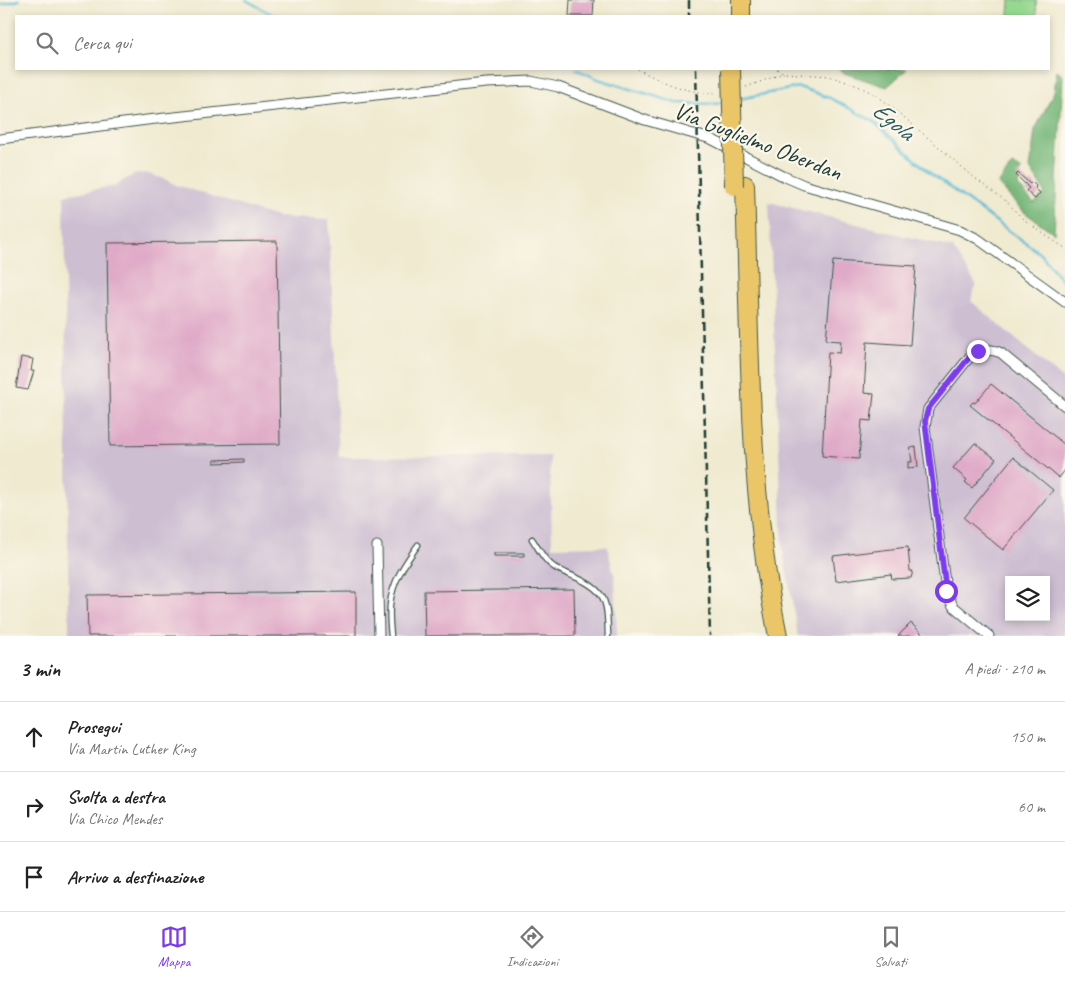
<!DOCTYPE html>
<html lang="it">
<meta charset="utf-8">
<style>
body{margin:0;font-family:Caveat,sans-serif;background:#f6f6f6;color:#222}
.controls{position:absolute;right:15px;bottom:15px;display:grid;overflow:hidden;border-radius:0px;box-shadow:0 2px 8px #0003}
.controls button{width:45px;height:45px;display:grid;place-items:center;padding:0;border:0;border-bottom:1px solid #e0e0e0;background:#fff;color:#222;font:25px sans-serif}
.stop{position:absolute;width:15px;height:15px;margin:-11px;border:4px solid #7c3aed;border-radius:50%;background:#fff}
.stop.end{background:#7c3aed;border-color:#fff;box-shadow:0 1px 5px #0008}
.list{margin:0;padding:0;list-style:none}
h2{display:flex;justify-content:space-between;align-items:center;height:65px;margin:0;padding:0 20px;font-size:21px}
h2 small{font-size:16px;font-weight:400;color:#767676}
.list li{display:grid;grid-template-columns:32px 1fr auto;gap:15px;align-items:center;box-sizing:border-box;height:70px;padding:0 20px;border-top:1px solid #e0e0e0}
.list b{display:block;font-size:19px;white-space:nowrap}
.list p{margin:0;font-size:16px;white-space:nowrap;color:#767676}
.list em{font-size:16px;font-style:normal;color:#767676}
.icon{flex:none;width:28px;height:28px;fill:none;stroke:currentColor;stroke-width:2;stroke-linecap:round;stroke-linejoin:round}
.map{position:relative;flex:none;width:1065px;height:636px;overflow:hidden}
.search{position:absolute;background:#fff;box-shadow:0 2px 8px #0003;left:15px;right:15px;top:15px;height:55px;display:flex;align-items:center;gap:12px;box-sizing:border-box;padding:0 18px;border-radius:0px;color:#767676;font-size:19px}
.sheet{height:275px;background:#fff}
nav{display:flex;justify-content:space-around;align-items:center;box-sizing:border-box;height:70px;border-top:1px solid #e0e0e0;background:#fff;font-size:14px;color:#767676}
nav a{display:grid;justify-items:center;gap:2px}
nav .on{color:#7c3aed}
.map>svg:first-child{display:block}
.industrial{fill:#cdbed2;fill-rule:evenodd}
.green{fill:#95d88f;stroke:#5a8a62}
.forest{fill:#78b87a;stroke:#4c7a57}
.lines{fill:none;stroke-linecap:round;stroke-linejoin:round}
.stream{stroke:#56bbd4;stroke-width:2.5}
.building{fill:#dfa9c7}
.lane-casing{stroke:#3e574b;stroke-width:7}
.street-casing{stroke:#3e574b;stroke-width:11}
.highway-casing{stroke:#3e574b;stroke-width:20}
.path{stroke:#3e574b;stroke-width:1;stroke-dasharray:1 4;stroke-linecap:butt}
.lane{stroke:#fff;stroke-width:4.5}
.street{stroke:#fff;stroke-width:9}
.highway{stroke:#ebc669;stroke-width:18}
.rail{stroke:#1f3d34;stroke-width:2.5;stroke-dasharray:8 4;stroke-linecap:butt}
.highway-bridge-casing{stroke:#3e574b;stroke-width:20;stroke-linecap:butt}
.highway-bridge{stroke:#ebc669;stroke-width:18}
.route{stroke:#7c3aed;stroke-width:6}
.labels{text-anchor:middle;stroke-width:4.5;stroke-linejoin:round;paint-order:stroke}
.street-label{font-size:24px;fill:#1f3d34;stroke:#fbf7ec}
.water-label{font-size:25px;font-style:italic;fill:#2d5c5c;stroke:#fbf7ec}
</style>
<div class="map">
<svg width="1065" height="636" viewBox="0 0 1065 636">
<rect width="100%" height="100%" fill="#fbf7ec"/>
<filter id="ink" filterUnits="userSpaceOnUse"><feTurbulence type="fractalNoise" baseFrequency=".02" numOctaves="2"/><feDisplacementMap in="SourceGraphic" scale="10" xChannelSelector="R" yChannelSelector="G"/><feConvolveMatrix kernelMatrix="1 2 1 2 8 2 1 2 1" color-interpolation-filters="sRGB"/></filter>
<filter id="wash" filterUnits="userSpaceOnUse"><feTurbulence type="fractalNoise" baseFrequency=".0096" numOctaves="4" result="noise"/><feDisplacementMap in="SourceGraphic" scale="20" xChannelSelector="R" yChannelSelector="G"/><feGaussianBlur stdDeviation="1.12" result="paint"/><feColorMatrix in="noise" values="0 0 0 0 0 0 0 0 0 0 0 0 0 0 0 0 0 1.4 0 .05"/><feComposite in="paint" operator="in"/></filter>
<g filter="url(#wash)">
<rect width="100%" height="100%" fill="#f0ead0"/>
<path class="industrial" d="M145 173 162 178 176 185 277 217 329 220 339 457 550 456 552 547 607 546 615 578 617 636H69L64 195 114 186 133 175Z
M769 202 953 248 976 284 971 301 1065 381V636H798L783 550ZM1009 580H1046V617H1009Z"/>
<path class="green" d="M1010 0H1036L1037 16H1009Z"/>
<path class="forest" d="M839 69H907L887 87 844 73Z
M1057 71 1063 76 1054 233 1024 212 998 184 1012 165 1021 169 1018 186 1034 203 1045 193 1030 169 1035 130 1054 92Z"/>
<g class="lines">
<path class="stream" d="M246 0 275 16
M0 5 19 0
M576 69 598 79 677 103 715 104 726 102
M739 99 799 87 830 98 873 121 931 174 1041 254 1065 284"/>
</g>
<g id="blocks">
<path class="building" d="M570 0H594L593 16H569Z
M1018 173 1030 184 1032 182 1036 186 1035 188 1040 193 1035 199 1026 191 1029 188 1016 175Z
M277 241 280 444 110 446 107 243Z
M833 261 916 266 910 345 867 342 864 393 874 394 871 421 862 420 859 459 822 456 828 352 840 353 841 341 826 340Z
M21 357 33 359 31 371H34L28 390 16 388Z
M991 384 1065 445V470L1059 478 970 405 973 402 975 403Z
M975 443 996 459 972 488 965 482 967 480 953 468Z
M916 447 918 467 908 468V462H912L910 448Z
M1013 457 1053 490 1003 550 964 518Z
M244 459V462L214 463V460Z
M908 547 910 571H913L911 578 892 579 891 574 836 581 833 556Z
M494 553H524V556H494Z
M574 589 575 636H425L424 591Z
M356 592V636H88L87 595Z
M911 623 924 636H898Z"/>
</g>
</g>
<g filter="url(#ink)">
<use href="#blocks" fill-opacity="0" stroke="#3e574b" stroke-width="1"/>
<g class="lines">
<g class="lane-casing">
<path id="lane" d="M532 539C539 549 544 561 554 567 560 571 569 574 575 577 608 591 607 603 608 636
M391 636C390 626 389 615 390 605 392 582 405 563 418 545"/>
</g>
<g class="street-casing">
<path id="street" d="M0 139 147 120 486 83 531 81 558 87 645 120 711 139 783 176 804 185 960 230 978 239 1065 302
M377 546 379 636
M989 636 953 606 946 591 925 427 928 409 972 354C982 349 991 348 1001 353L1065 406"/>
</g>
<g class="highway-casing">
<path id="highway" d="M741 0V16
M745 185C750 336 747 488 778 636"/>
</g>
<path class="path" d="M638 69C663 83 689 94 717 93
M777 69 784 73 829 76 858 86 876 95 892 107 976 179 1006 201 1022 218 1045 235 1065 248
M746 87 784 73"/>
<use href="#lane" class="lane"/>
<use href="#street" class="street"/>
<use href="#highway" class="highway"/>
<path class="rail" d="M689 0V16
M696 69 710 636"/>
<g class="highway-bridge-casing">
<path id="highway-bridge" d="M731 69 734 186"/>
</g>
<use href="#highway-bridge" class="highway-bridge"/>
</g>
</g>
<g class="lines" filter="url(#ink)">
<path class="route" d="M946 591 925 421 928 409 972 354 978 351"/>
</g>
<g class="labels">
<g class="street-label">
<text transform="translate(758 141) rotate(21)" y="8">Via Guglielmo Oberdan</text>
</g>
<g class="water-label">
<text transform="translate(894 120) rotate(39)" y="9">Egola</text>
</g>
</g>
</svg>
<div class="controls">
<button><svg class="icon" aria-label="layers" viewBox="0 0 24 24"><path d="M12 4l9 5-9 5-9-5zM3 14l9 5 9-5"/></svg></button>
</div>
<div class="stop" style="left:946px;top:591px"></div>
<div class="stop end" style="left:978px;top:351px"></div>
<div class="search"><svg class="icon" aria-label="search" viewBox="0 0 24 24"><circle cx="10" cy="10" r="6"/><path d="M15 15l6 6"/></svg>Cerca qui</div>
</div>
<section class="sheet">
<h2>3 min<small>A piedi · 210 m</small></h2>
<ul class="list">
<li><svg class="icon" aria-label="ahead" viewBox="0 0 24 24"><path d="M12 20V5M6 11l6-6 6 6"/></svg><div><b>Prosegui</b><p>Via Martin Luther King</p></div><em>150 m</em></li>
<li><svg class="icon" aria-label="right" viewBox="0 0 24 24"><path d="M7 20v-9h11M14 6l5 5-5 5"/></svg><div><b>Svolta a destra</b><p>Via Chico Mendes</p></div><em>60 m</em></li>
<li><svg class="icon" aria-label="arrive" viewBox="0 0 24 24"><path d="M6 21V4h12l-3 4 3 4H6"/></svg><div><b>Arrivo a destinazione</b></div></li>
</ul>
</section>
<nav>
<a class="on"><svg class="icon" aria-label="map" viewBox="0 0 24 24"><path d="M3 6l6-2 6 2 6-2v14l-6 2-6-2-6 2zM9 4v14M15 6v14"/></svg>Mappa</a>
<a><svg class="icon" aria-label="directions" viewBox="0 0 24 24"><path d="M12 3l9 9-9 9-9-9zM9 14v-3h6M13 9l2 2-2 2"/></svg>Indicazioni</a>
<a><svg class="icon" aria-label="saved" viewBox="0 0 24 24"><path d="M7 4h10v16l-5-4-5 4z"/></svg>Salvati</a>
</nav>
